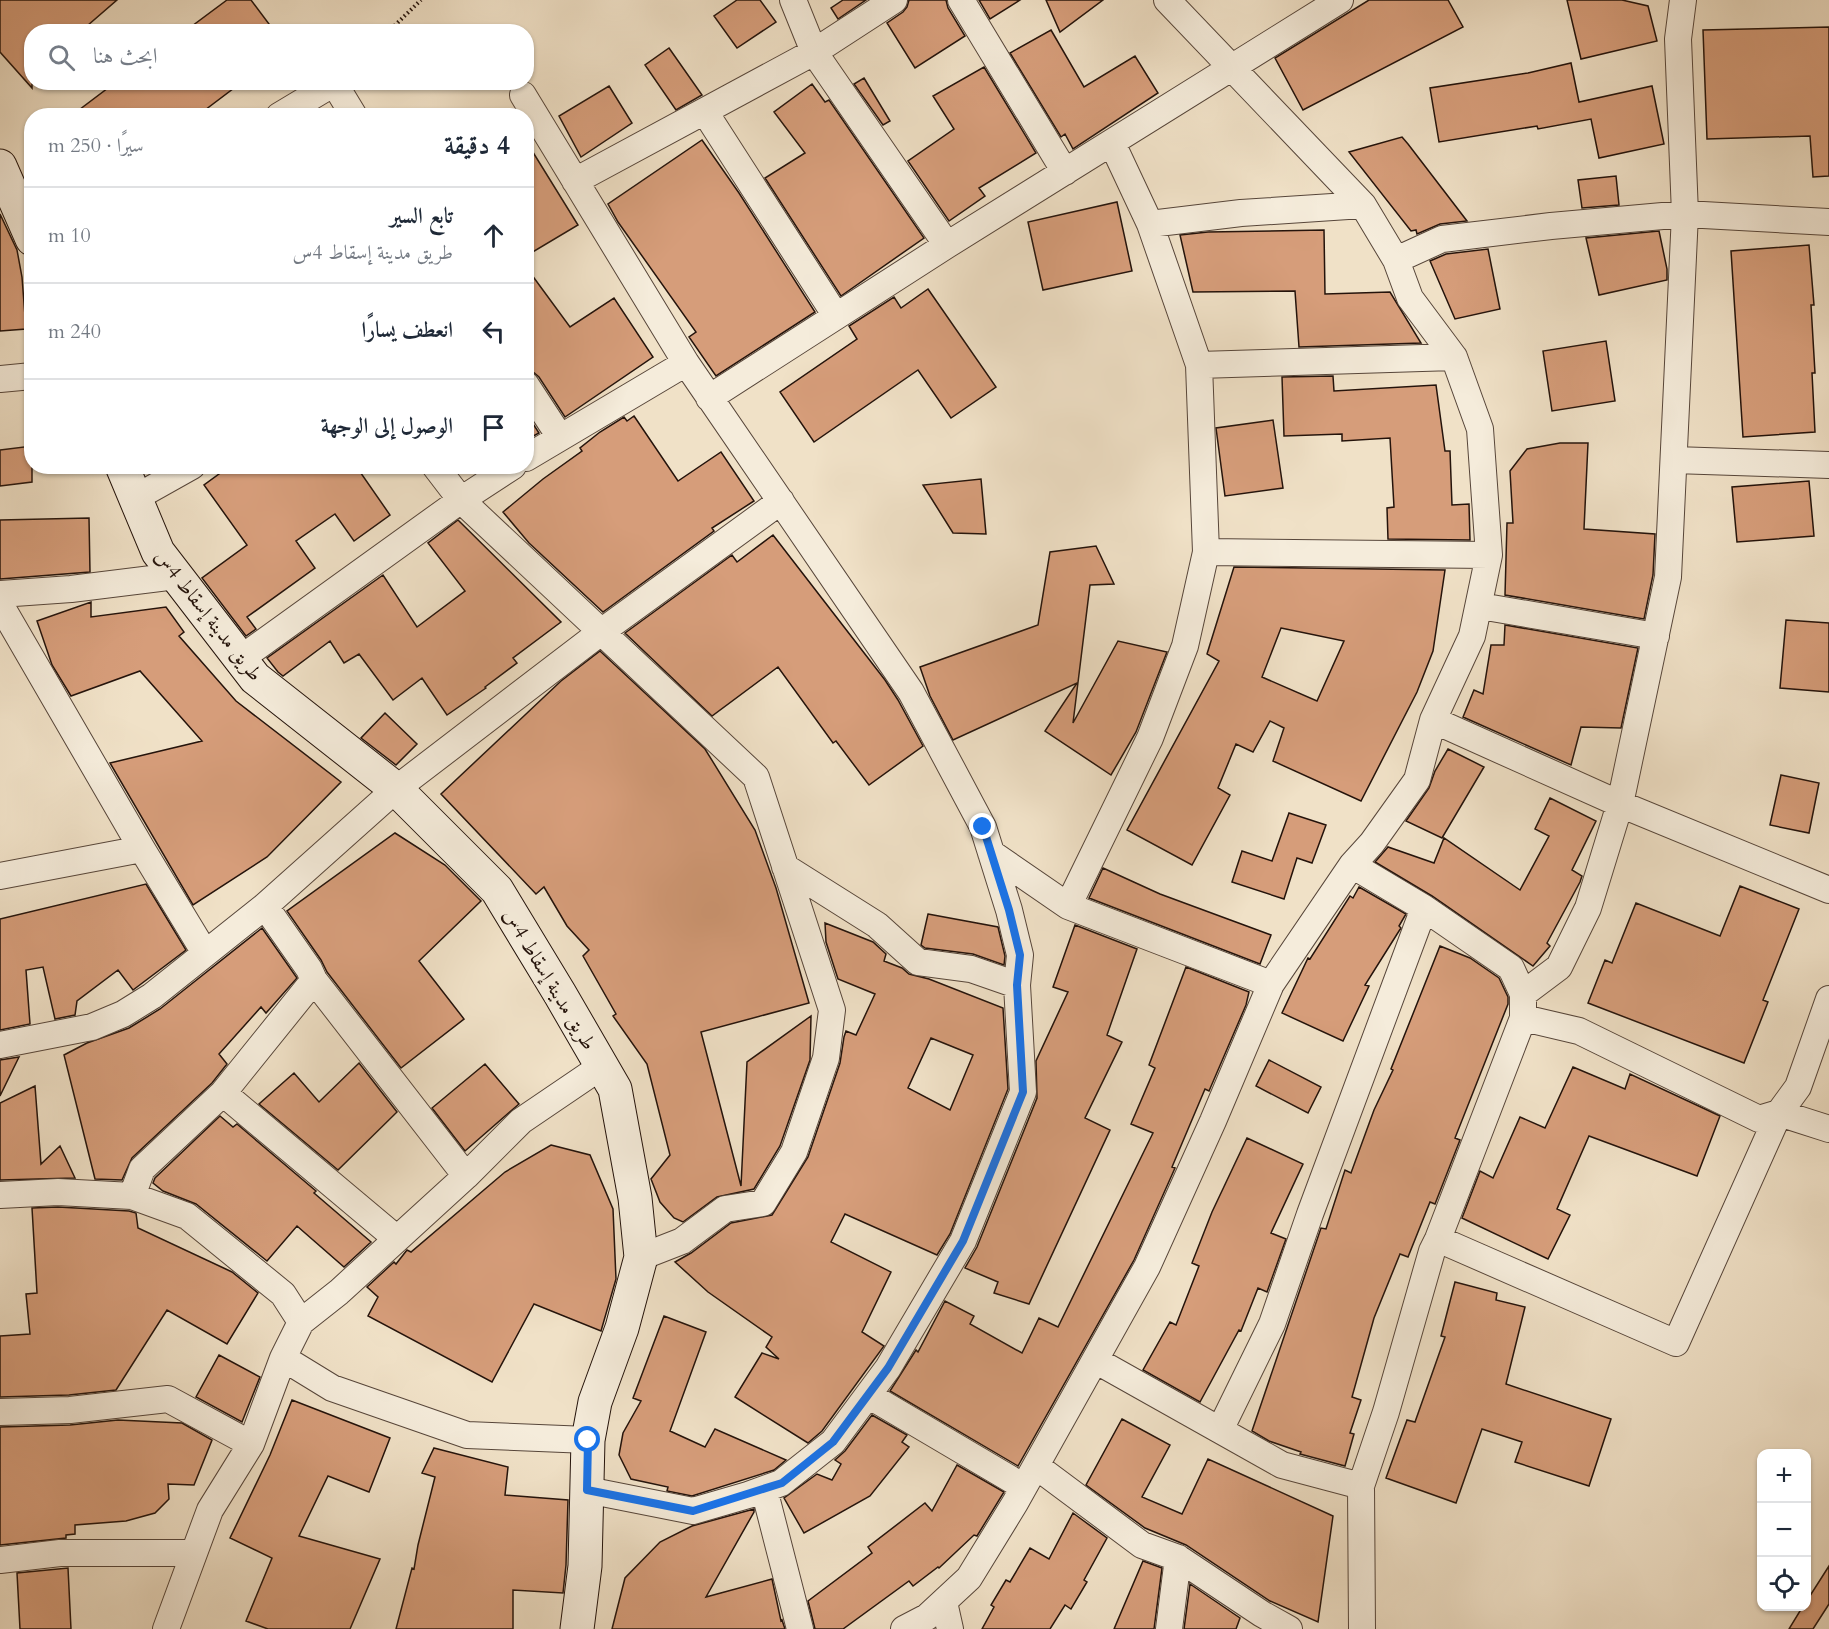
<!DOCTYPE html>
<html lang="ar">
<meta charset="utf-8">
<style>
body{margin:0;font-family:Cardo,Amiri,serif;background:#f2f2f3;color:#1f2937;direction:rtl}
.controls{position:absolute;right:18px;bottom:18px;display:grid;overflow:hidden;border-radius:12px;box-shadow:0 2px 4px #0004}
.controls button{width:54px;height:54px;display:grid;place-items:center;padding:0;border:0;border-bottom:2px solid #e0e1e3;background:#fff;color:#1f2937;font:30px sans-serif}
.stop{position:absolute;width:18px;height:18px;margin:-14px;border:4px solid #1a73e8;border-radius:50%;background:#fff}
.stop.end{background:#1a73e8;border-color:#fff;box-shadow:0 2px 6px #0008}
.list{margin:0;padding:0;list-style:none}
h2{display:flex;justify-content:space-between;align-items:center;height:78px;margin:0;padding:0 24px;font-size:26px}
h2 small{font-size:20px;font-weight:400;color:#747a83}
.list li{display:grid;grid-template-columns:39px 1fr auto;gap:18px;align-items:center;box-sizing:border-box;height:96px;padding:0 24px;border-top:2px solid #e0e1e3}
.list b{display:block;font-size:22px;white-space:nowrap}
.list p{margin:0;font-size:20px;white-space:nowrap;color:#747a83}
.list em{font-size:20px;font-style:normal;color:#747a83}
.icon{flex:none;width:33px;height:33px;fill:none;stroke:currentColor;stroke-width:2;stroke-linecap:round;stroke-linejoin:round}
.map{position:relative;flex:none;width:1829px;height:1629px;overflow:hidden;direction:ltr}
.search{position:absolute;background:#fff;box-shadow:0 2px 4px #0004;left:24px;top:24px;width:510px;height:66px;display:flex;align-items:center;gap:15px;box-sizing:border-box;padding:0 21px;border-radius:24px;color:#747a83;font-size:22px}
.panel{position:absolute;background:#fff;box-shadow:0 2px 4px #0004;left:24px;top:108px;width:510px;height:366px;border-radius:24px;direction:rtl}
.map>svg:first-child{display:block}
.building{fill:#d69d7a;stroke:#24130b;stroke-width:1.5;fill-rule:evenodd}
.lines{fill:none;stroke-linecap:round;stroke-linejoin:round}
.street-casing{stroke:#57463a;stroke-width:28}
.secondary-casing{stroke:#24130b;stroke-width:35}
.path{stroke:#24130b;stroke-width:4;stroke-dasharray:1.5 3;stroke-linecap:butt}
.street{stroke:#f5ecdb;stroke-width:26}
.secondary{stroke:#f5ecdb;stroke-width:33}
.route{stroke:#1a73e8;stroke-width:8}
.labels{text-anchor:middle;stroke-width:6;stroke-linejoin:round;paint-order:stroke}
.street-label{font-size:20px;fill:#24130b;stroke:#f5ecdb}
</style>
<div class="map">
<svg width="1829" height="1629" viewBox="0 0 1829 1629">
<rect width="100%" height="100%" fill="#f0e1c7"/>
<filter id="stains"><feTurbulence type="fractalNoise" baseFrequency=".00333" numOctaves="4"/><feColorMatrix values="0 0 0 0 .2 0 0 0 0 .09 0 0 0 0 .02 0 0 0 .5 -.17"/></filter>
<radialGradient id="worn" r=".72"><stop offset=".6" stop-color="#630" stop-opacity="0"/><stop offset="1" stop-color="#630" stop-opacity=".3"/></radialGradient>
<path class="building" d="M0 0H117L80 32H32V88L0 52Z
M227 0H251L275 32H184Z
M737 0H760L776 22 737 48 714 16Z
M843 0H866L838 19 831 8Z
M909 0H946L948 8 965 36 915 68 887 23 903 12 907 7Z
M979 0H1020L990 19Z
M1046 0H1103L1060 32Z
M1369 0H1448L1463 27 1303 110 1275 58Z
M1567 0H1622L1648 6 1657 41 1581 59Z
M1829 27V176L1813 177 1810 136 1707 139 1703 30Z
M1051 30 1084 87 1135 56 1158 93 1073 149 1065 134 1061 137 1010 53Z
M669 48 702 95 676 110 645 65Z
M1571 63 1579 102 1652 86 1664 144 1599 158 1591 119 1538 129 1537 126 1439 142 1430 88 1528 73Z
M984 67 1036 153 979 188 985 196 949 221 908 161 954 129 933 96Z
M864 78 890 121 883 125 854 84Z
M116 82H242L197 116H71Z
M812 84 825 102 829 100 924 238 841 296 765 178 805 153 774 112Z
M609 86 632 123 581 157 559 116Z
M1402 137 1408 144 1467 221 1440 224 1417 234 1416 230 1411 231 1349 152Z
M702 140 739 193 815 312 716 376 689 337 696 332 618 222 608 204Z
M526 141 578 225 526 256Z
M1616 176 1619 205 1582 208 1578 180Z
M1117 202 1132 271 1043 290 1028 222Z
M0 214 17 250 22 277 26 329 0 331Z
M1324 230 1325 294 1390 292 1421 343 1299 347 1295 291 1193 292 1180 235 1208 232Z
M1659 231 1667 269V280L1599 295 1586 238Z
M1809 245 1814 305H1811L1815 373H1812L1815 432 1743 437 1731 251Z
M1488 249 1500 309 1455 319 1430 261 1446 254Z
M526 267 570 327 614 298 653 357 565 417 539 377 533 372 526 370Z
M928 289 996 387 951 418 918 370 814 442 780 392 857 339 849 326 894 297 901 308Z
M1606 341 1615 401 1552 411 1543 351Z
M1333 376 1334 391 1436 385 1445 451H1450L1452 505 1469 504 1470 540 1388 539 1387 508 1394 507 1390 438 1342 441V434L1284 436 1282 377Z
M526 413 539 433 526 440Z
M634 416 678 481 721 452 754 501 712 528 714 531 603 612 529 543 503 512 543 479 582 451 580 448 600 432 624 417 627 421Z
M1273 420 1283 488 1225 496 1216 428Z
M1560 443H1588L1584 529 1655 534 1653 575 1644 619 1505 595 1507 523H1513L1510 471 1527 449Z
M32 446V482L0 486V450Z
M230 466H356L390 515 354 541 335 514 296 541 315 568 247 617 256 629 246 636 202 578 247 545 204 485Z
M981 479 986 534 953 533 923 485Z
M1809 481 1814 536 1737 542 1732 487Z
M89 518 90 572 0 579V520Z
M458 520 561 622 513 658 517 663 485 687 486 688 447 715 422 678 393 700 359 654 344 663 330 641 283 676 278 672 267 658 383 575 417 627 465 591 428 543Z
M773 535 885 680 898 700 923 746 869 785 836 741 833 743 778 667 712 716 625 633 732 555 737 562Z
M1096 546 1114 584 1090 585 1073 723 1118 641 1167 652 1136 732 1111 775 1045 731 1077 683 953 740 930 696 920 667 1038 625 1050 552Z
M1234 567 1445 570 1433 651 1417 692 1361 801 1273 761 1284 728 1270 721 1253 752 1236 744 1218 788 1230 795 1192 865 1127 830 1219 661 1207 654ZM1281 628 1344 641 1317 701 1262 677Z
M91 602V617L166 607 184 632 179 636 236 701 341 782 267 857 193 905 110 763 202 741 140 671 71 696 52 665 37 621Z
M1786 620 1829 623V692L1780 688Z
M1505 625 1638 648 1621 728 1581 727 1571 765 1463 717 1474 690 1483 694 1491 645H1504Z
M600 651 705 749 755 830 776 888 809 1003 701 1032 741 1186 747 1062 811 1016 810 1060 780 1146 754 1189 717 1197 683 1222 674 1218 660 1202 651 1179 670 1155 647 1064 613 1016 616 1014 583 956 589 950 567 926 544 887 536 894 441 794 561 681Z
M385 713 417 744 396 765 361 738Z
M1448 749 1484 767 1442 838 1406 821 1429 788 1435 771Z
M1781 775 1819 783 1809 833 1770 825Z
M1550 798 1596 821 1572 870 1582 876 1580 882 1547 943 1550 946 1533 966 1432 896 1375 862 1388 847 1434 863 1444 838 1520 890 1549 836 1535 829Z
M1289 813 1326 825 1312 863 1297 858 1284 899 1232 882 1242 851 1272 861Z
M395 833 445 865 481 901 419 961 464 1019 401 1068 327 972 321 960 287 911Z
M1103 868 1160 894 1271 935 1260 964 1089 898Z
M146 884 186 950 133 990 118 970 77 1001 75 1015 55 1019 43 967 26 970 30 1024 0 1030V919Z
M1740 886 1799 909 1763 1000 1768 1002 1744 1063 1588 1003 1605 960 1612 963 1636 903 1720 936Z
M1359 887 1406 914 1399 926 1401 928 1399 931 1365 985 1369 986 1343 1041 1282 1013 1308 958 1310 959 1350 896 1353 898Z
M928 914 998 927 1005 956 1004 965 973 954 925 948 921 945Z
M825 923 873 942 886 954 884 961 902 968 909 974 929 979 1003 1008 1008 1089 950 1234 937 1255 845 1214 831 1242 891 1272 862 1332 884 1346 822 1431 808 1443 735 1397 762 1353 779 1359 766 1347 772 1337 708 1292 675 1262 691 1253 731 1223 772 1215 808 1157 840 1063 844 1037 846 1031 856 1035 875 994 838 979 826 942ZM931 1038 973 1055 950 1110 908 1088Z
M1075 925 1137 949 1107 1035 1122 1042 1085 1118 1110 1130 1029 1304 994 1293 998 1282 965 1268 977 1247 1037 1098 1036 1061 1068 992 1053 987Z
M262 928 297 978 266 1013 261 1007 219 1054 227 1064 212 1083 132 1158 122 1180 95 1179 64 1055 87 1043 129 1028 160 1009Z
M1440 946 1470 958 1499 978 1508 997V1004L1455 1138 1460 1140 1435 1204 1430 1202 1408 1257 1400 1254 1374 1318 1352 1397 1361 1400 1350 1433 1354 1434 1345 1466 1300 1454 1301 1452 1269 1441 1252 1431 1321 1228 1326 1229 1345 1170 1351 1173 1374 1110 1393 1070 1391 1069Z
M1186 967 1249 992 1246 1005 1209 1091 1205 1089 1172 1167 1175 1168 1134 1260 1018 1466 890 1391 916 1350 918 1352 945 1301 974 1316 970 1324 1022 1353 1039 1318 1058 1327 1153 1133 1131 1124 1155 1068 1149 1065Z
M19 1057 0 1096V1060Z
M1269 1060 1321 1087 1308 1113 1256 1086Z
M359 1063 397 1112 338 1170 259 1104 294 1073 319 1102Z
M485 1064 519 1104 465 1151 432 1108Z
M1573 1067 1625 1089 1630 1074 1720 1116 1697 1176 1589 1136 1557 1209 1570 1215 1548 1259 1462 1218 1480 1171 1493 1178 1520 1117 1545 1128Z
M35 1086 41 1164 60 1146 75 1178 0 1180V1103Z
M220 1116 233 1127 237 1124 316 1191 314 1193 371 1242 344 1267 297 1226 267 1261 196 1204 163 1191 153 1183 155 1178Z
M1247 1138 1303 1164 1271 1233 1286 1239 1267 1292 1258 1288 1241 1331 1239 1330 1200 1402 1143 1370 1170 1322 1176 1325 1199 1266 1192 1263 1212 1212Z
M551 1145 590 1155 613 1209 616 1279 601 1331 534 1304 492 1382 368 1316 378 1297 367 1287 394 1262 396 1264 407 1250 411 1252 505 1172Z
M58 1207 129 1211 136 1213 138 1228 232 1272 258 1293 227 1344 167 1310 116 1390 69 1395 0 1397V1336L30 1334 26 1294 37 1293 32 1208Z
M1455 1282 1497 1293 1496 1300 1525 1307 1506 1384 1611 1419 1589 1486 1515 1462 1522 1442 1482 1429 1456 1503 1386 1478 1407 1420 1415 1422 1445 1337 1441 1336Z
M664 1316 706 1332 670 1431 705 1447 715 1429 786 1460 774 1470 692 1496 667 1491 668 1487 631 1479 619 1455 623 1433 641 1401 633 1398Z
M219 1355 260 1377 242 1422 196 1397Z
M292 1400 390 1438 369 1492 328 1476 299 1536 380 1559 350 1629H268L246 1621 272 1558 230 1538 270 1455Z
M872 1415 907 1435 902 1442 909 1447 870 1496 804 1533 784 1498 817 1474 832 1480 841 1464 835 1460 845 1451Z
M1122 1419 1170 1445 1142 1497 1182 1514 1208 1459 1333 1516 1318 1622 1270 1601 1186 1545 1145 1528 1086 1485Z
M118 1420 182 1423 212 1440 194 1485 168 1484 169 1499 155 1513 126 1521 75 1525V1534L66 1535V1538L0 1545V1427L70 1425Z
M434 1448 508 1467 505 1495 568 1500 566 1565 563 1593 513 1590V1629H396L412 1568 414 1569 418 1545 435 1477 422 1473Z
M957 1465 1004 1492 977 1536 974 1535 939 1568 938 1567 913 1586 909 1581 843 1629H815L808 1601 872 1553 868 1547 925 1503 932 1511Z
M754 1509V1512L706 1597 772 1579 781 1621 782 1620 785 1629H612L625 1578 660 1542 692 1526Z
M1073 1513 1107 1538 1084 1580 1087 1582 1071 1609 1065 1605 1050 1629H982L994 1607 991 1605 1006 1580 1010 1582 1030 1548 1049 1559Z
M1143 1561 1162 1568 1154 1629H1114Z
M1829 1566V1604L1813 1629H1789L1803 1606H1806V1602Z
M68 1568 71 1629H20L17 1573Z
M1190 1584 1240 1618 1236 1629H1184Z"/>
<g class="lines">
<g class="street-casing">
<path id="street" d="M793 0 814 52 947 245
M961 0 1065 172
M523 95 686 363 911 692 983 827 1009 910 1020 955 1017 985 1023 1092 963 1241 888 1368 833 1442 781 1483 748 1495 693 1511 587 1490
M705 112 836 316
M279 116 334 83 354 116
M575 181 814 52 894 0
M1150 224 1241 213 1363 205
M1396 260 1442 239 1551 226 1685 214 1829 222
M1199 365 1454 357
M0 379 32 376
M526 385 560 437
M709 398 947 245 1340 0
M526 458 686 363
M1674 460 1829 465
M435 466 461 500 756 777 832 1010 826 1058 794 1152 763 1203 725 1209 682 1241 641 1257
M135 498 192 466
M1206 552 1489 555
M0 594 71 589 176 576
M0 604 142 849 205 953
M1480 606 1656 636
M240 659 461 500 513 466
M1433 720 1620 804 1829 890
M991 853 1068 906 1271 984
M1352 865 1424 908 1511 968 1523 994V1018L1438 1239 1432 1251 1386 1412 1361 1486 1362 1629
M785 867 877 925 918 962 971 969 1017 985
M0 876 142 849
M265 906 309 969 314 980 466 1176
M1068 906 1150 738 1185 646 1206 552 1199 365 1150 224 1112 143
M1523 994 1559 967 1588 908 1620 804 1668 577 1685 214 1678 39 1683 0
M1523 1018 1579 1031 1759 1119 1779 1113 1798 1087 1829 999
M0 1045 92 1027 123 1014 152 996 265 906 396 789 601 632 781 501
M223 1093 397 1239
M0 1195 58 1192 132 1196 187 1216 283 1294 301 1322
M132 1196 142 1169 223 1093 314 980
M1438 1239 1676 1343 1779 1113 1829 1129
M283 1358 332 1388 467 1435 588 1440
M1095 1360 1282 1465 1361 1486
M868 1395 1024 1487
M0 1412 70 1410 168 1399 251 1444
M1220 1430 1272 1324 1310 1214 1424 908
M1036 1466 1142 1545 1178 1558 1262 1614 1289 1629
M764 1489 800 1629
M0 1560 60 1553H194
M944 1602 950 1629
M166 1629 210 1510 251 1444 283 1358 301 1322 339 1292 466 1176 521 1121 602 1066
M904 1629 927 1617 969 1578 1015 1503 1147 1267 1213 1121 1271 984 1352 865 1372 843 1417 780 1433 720 1472 636 1489 555 1480 429 1454 357 1410 298 1396 260 1363 205 1167 0
M1169 1629 1178 1558"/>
</g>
<g class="secondary-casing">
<path id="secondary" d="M0 166 32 239
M122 466 158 552 255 678 396 789 497 890 560 994 615 1089 635 1198 641 1257 622 1328 595 1402 588 1440 585 1566 577 1629"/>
</g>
<path class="path" d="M388 32 421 0"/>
<use href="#street" class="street"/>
<use href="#secondary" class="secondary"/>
</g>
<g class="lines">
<path class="route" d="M588 1440 587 1490 693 1511 782 1483 833 1442 888 1368 963 1241 1023 1092 1017 985 1020 955 1009 910 983 827"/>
</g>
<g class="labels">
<g class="street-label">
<text transform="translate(209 615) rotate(52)" y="7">طريق مدينة إسقاط 4س</text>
<text transform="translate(550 979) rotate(59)" y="7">طريق مدينة إسقاط 4س</text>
</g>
</g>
<rect width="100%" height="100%" filter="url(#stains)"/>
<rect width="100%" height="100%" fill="url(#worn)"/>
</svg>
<div class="controls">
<button>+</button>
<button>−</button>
<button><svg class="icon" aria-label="locate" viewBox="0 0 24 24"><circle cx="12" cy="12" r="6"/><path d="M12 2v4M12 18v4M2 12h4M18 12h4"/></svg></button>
</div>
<div class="stop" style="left:588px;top:1440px"></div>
<div class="stop end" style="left:983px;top:827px"></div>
<div class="search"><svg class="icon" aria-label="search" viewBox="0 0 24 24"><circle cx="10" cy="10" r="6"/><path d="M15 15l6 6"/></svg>ابحث هنا</div>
<section class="panel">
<h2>4 دقيقة<small>سيرًا · 250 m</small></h2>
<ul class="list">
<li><svg class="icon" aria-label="ahead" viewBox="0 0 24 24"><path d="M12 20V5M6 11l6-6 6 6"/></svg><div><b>تابع السير</b><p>طريق مدينة إسقاط 4س</p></div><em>10 m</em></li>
<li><svg class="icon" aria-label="left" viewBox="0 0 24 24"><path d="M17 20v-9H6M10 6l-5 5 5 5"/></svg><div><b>انعطف يسارًا</b></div><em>240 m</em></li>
<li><svg class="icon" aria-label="arrive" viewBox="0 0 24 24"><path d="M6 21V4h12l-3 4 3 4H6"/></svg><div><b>الوصول إلى الوجهة</b></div></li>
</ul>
</section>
</div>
